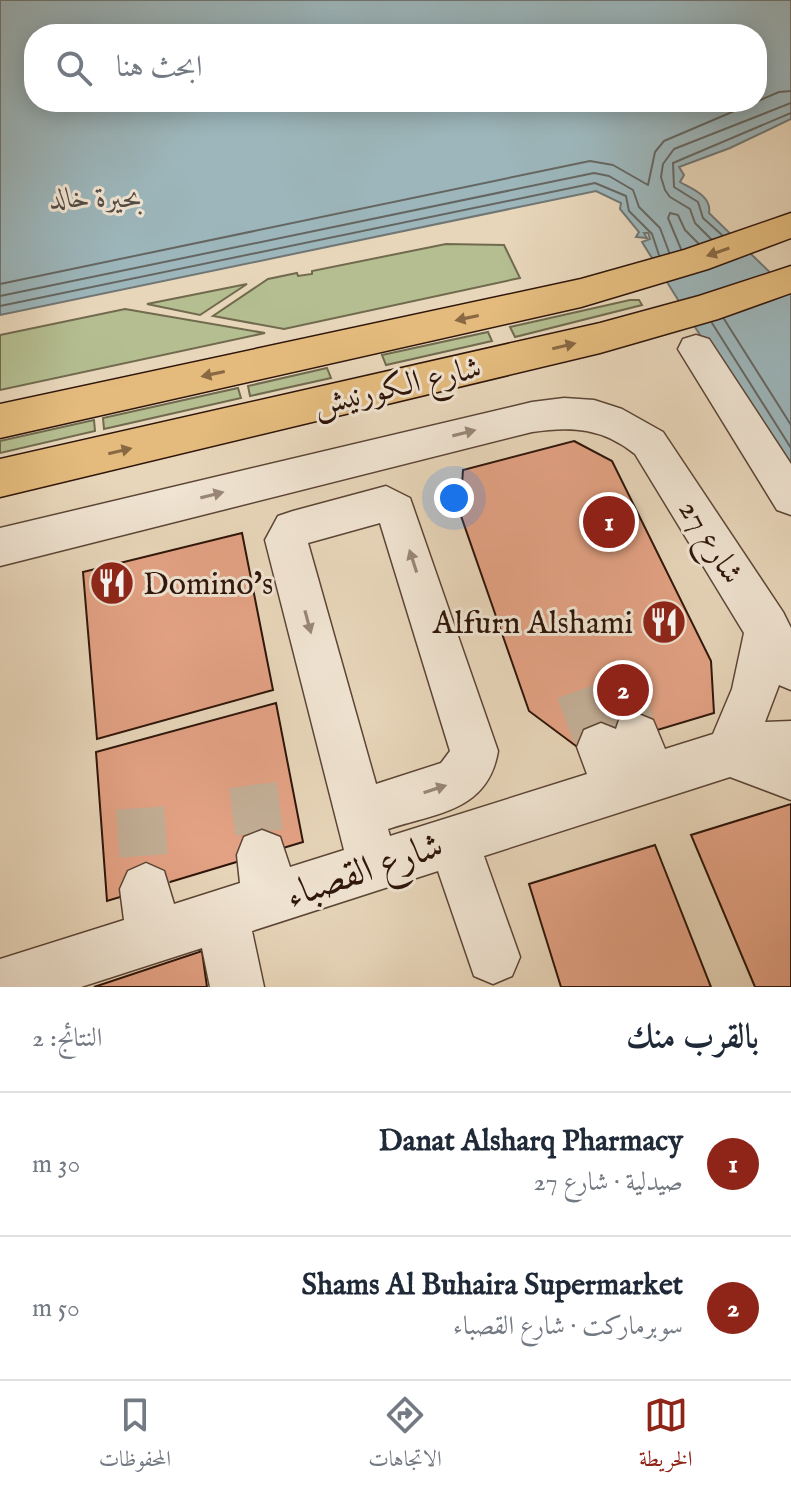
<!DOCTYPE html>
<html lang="ar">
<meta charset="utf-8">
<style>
body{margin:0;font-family:"IM FELL English",Amiri,serif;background:#f6f6f7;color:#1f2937;direction:rtl}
.you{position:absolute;left:454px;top:498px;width:28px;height:28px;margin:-20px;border:6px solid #fff;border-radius:50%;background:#1a73e8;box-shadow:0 0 0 12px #1a73e833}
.badge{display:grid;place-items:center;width:52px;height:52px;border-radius:50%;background:#8f2418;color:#fff;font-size:26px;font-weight:700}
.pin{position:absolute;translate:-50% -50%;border:4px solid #fff;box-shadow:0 2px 8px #0006}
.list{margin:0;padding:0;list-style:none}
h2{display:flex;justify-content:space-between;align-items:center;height:104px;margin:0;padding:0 32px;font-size:34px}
h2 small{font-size:26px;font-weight:400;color:#747a83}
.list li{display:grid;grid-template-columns:52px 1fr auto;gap:24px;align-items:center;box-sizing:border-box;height:144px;padding:0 32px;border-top:2px solid #e0e1e3}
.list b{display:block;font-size:30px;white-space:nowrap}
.list p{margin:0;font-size:26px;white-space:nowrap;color:#747a83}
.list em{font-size:26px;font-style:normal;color:#747a83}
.icon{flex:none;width:44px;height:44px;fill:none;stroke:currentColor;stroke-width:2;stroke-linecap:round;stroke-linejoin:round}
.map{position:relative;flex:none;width:791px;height:987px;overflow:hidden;direction:ltr}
.search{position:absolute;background:#fff;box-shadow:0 4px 20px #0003;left:24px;right:24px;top:24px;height:88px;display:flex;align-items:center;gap:20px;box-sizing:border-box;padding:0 28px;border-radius:32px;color:#747a83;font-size:30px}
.sheet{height:392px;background:#fff}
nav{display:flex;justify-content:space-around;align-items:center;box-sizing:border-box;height:112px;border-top:2px solid #e0e1e3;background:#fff;font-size:22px;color:#747a83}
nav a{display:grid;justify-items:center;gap:4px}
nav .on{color:#8f2418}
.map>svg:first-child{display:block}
.green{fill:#b4be91;stroke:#716a4e;stroke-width:2}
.water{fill:#9cb6bb;stroke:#707674;stroke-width:2;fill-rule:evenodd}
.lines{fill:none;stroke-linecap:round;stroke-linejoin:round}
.shore{stroke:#656662;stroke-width:2}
.building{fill:#e3a284;stroke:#2e150a;stroke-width:2}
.minor-tunnel{stroke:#c3af97;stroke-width:48;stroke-dasharray:48 24;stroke-linecap:butt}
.minor-casing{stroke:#5c4536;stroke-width:3}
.major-casing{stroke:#2e150a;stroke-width:3}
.minor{fill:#f0e4d2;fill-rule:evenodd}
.major{fill:#e4bb7d;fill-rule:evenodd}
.oneway{fill:#896844}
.oneway2{fill:#998778}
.labels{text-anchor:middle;stroke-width:6;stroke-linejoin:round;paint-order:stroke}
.far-water-label{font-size:28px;font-style:italic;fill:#544d48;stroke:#f0e4d2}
.street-label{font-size:32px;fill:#2e150a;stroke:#f0e4d2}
.poi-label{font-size:32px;fill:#2e150a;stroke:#f0e4d2;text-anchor:start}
.near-street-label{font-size:38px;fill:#2e150a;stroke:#f0e4d2}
</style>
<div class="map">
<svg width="791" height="987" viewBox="0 0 791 987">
<rect width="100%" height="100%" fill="#e8d6ba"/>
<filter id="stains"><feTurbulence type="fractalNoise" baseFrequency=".0025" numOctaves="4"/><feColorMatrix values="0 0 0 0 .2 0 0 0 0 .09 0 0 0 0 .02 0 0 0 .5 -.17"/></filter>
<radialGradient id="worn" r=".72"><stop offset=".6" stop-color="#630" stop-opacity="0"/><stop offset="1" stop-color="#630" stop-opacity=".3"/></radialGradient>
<path class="green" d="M446 244 504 245 520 278 284 329 213 316 268 279 297 273 298 276 312 274V271Z
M247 284 200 315 147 304Z
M630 300H639L642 305 515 337 510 327Z
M125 309 265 333 0 390V335Z
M488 332 492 341 386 365 382 355Z
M327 368 331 378 250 396 248 386Z
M238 388 241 398 104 429 103 418Z
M94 420 95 431 0 453V441Z"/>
<path class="water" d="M0 0H791V119L730 148 679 167 684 175 680 182C692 189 712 196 709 213L791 293V481L642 242 650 239 648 233H644L647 238 636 237 639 232 620 209 621 203 596 191 0 315ZM34 34H757V102H34Z"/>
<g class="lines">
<path class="shore" d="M722 235 703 218 698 202 674 187 673 163 791 113
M711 239 695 223 690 209 670 197 665 190 661 177 663 164 674 149 791 103
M681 249 668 218 670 213 678 215 685 230 698 243
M0 284 590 161 613 165 648 185 655 152 664 141 779 92 791 91
M0 296 594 173 609 176 633 190 639 207 660 228 669 252
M0 306 595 183 626 196 629 211 652 234 659 255
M724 319 791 425
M712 323 791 448"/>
</g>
<path class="building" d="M574 441 612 461 711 661 714 713 584 752 529 711 460 513 463 470Z
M242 533 273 690 97 739 83 572Z
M276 703 303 842 107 901 96 752Z
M791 804V987H755L691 835Z
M655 845 711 987H561L529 884Z
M202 951 207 987H94Z"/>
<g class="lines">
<path class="minor-tunnel" d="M614 680 636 737
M580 690 601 747
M253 785 262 855
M140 808 146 889"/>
<g class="minor-casing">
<path id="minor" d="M696 335 709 339 791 464V515L777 510 678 349 683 339Z
M564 398 594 400 622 409 663 432 783 612 791 628V690L779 685 765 722 791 721V800L730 777 484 856 520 957 512 976 493 984 474 976 438 871 252 931 264 987H210L202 948 81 987H0V959L124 920 120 889 128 871 146 863 164 871 174 904 240 883 237 855 244 837 262 830 280 837 290 867 344 850 265 540 278 516 293 511 386 486 410 498 498 751C488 811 437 813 388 829L390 836 587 774 577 747 584 730 601 723 616 729 619 720 636 713 653 720 665 749 713 734 732 689 744 633 635 454C603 428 572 426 532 432L0 566V528L532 402ZM380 523 450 751 441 763 376 784 308 543Z"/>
</g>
<g class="major-casing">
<path id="major" d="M791 213V238L708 269 581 307 0 438V404L581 279 684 250Z
M791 266V293L718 319 600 353 0 497V459L600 323 699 296Z"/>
</g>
<use href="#minor" class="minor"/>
<use href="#major" class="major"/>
</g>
<defs><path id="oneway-solid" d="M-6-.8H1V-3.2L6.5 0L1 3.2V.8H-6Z" transform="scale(2)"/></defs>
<g class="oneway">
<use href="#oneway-solid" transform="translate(718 252) rotate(161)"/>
<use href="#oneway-solid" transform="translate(467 318) rotate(168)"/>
<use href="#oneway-solid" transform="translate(564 346) rotate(-13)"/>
<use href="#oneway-solid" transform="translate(213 374) rotate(168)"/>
<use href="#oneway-solid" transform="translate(120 451) rotate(-13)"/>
</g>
<g class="oneway2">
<use href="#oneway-solid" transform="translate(464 433) rotate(-14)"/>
<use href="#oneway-solid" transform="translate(212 495) rotate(-14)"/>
<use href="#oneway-solid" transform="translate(413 561) rotate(-108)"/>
<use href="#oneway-solid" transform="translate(308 622) rotate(75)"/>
<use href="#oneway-solid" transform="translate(435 789) rotate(-18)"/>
</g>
<defs>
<g id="restaurant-disc" transform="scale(2.3)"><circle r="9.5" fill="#8f2418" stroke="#f0e4d2"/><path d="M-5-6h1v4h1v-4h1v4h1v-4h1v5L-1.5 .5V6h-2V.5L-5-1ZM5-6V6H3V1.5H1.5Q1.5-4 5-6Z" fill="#fff"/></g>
</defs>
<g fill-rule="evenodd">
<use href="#restaurant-disc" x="112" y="583"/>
<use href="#restaurant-disc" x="664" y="622"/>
</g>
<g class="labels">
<g class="far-water-label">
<text x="96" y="207">بحيرة خالد</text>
</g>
<g class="street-label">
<text transform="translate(397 385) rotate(-13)" y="11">شارع الكورنيش</text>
<text transform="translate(712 541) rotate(58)" y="11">شارع 27</text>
</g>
<g class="poi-label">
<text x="143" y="594">Domino's</text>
<text x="633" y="633" text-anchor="end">Alfurn Alshami</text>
</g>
<g class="near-street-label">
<text transform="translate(364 869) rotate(-19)" y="13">شارع القصباء</text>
</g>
</g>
<rect width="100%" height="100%" filter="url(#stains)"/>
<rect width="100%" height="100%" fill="url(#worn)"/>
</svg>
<div class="you"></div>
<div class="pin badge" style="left:609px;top:522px">1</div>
<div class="pin badge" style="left:623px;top:690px">2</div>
<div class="search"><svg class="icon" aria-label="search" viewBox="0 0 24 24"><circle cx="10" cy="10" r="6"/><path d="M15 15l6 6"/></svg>ابحث هنا</div>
</div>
<section class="sheet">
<h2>بالقرب منك<small>النتائج: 2</small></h2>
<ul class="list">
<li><span class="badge">1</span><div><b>Danat Alsharq Pharmacy</b><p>صيدلية · شارع 27</p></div><em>30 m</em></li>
<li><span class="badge">2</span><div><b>Shams Al Buhaira Supermarket</b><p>سوبرماركت · شارع القصباء</p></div><em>50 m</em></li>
</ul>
</section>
<nav>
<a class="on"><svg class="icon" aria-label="map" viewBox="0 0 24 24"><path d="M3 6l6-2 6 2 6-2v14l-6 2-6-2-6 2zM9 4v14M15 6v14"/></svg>الخريطة</a>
<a><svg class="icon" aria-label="directions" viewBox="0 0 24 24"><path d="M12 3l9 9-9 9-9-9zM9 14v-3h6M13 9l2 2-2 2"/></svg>الاتجاهات</a>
<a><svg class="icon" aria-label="saved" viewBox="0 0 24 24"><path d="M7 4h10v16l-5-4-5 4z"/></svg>المحفوظات</a>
</nav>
